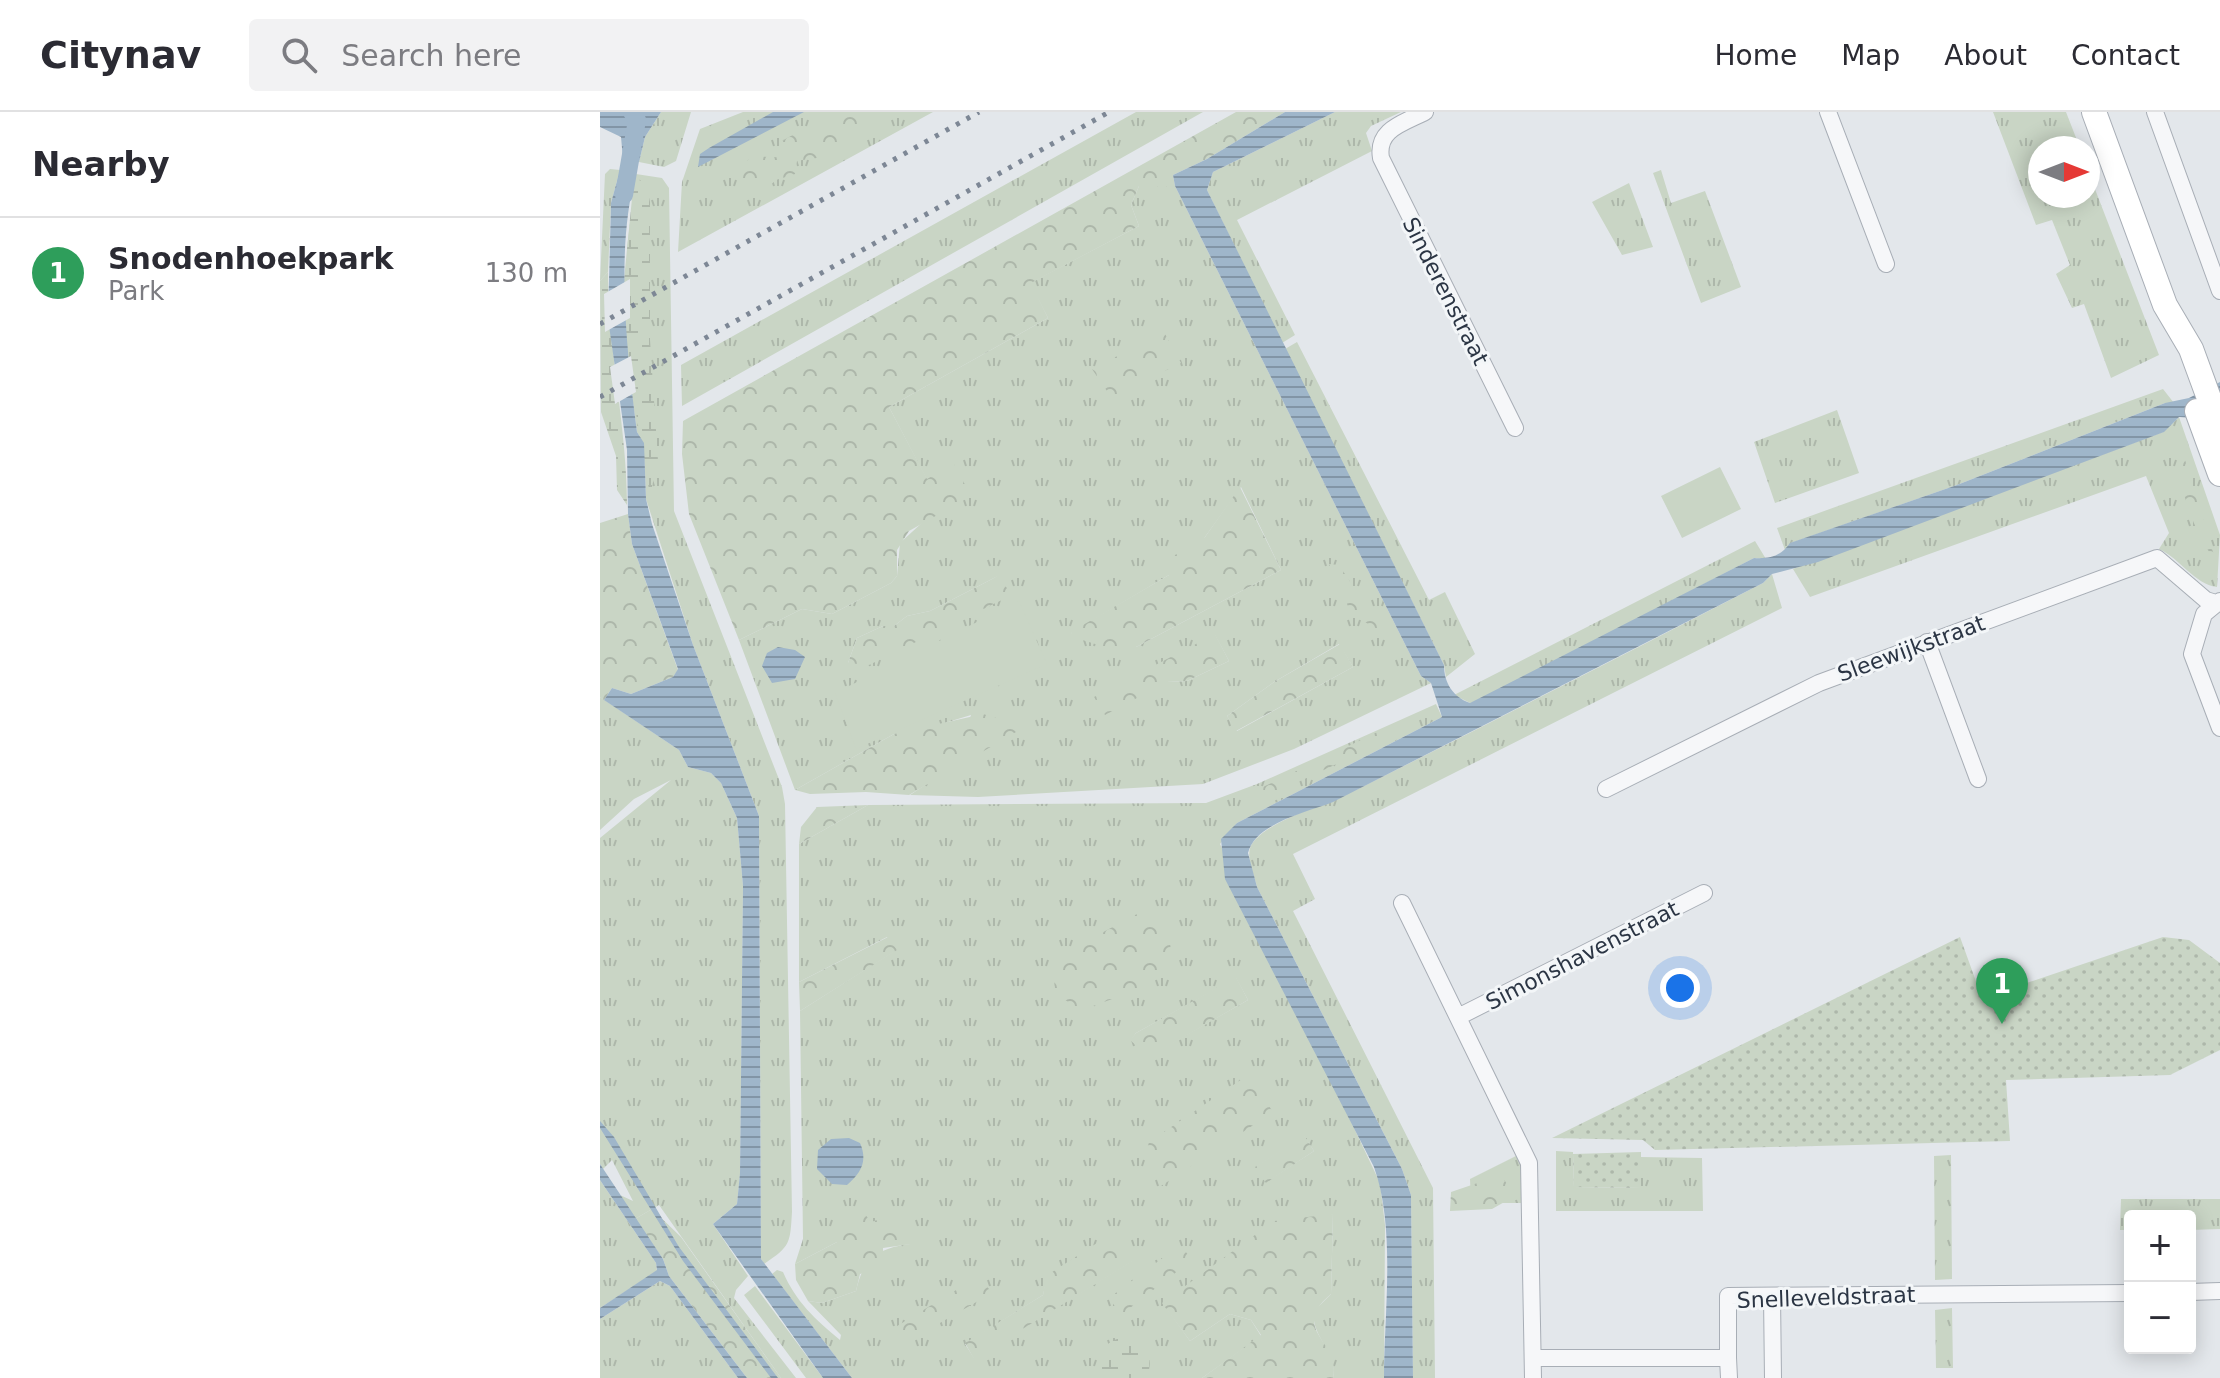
<!DOCTYPE html>
<meta charset="utf-8">
<style>
body{margin:0;font-family:"DejaVu Sans",sans-serif;background:#f2f2f3;color:#2b2b33}
.controls{position:absolute;right:24px;bottom:24px;display:grid;overflow:hidden;border-radius:8px;box-shadow:0 4px 20px #0003}
.controls button{width:72px;height:72px;display:grid;place-items:center;padding:0;border:0;border-bottom:2px solid #e1e1e2;background:#fff;color:#2b2b33;font:40px sans-serif}
.compass{position:absolute;left:1428px;top:24px;width:72px;height:72px;border-radius:50%;background:#fff;box-shadow:0 4px 20px #0003;rotate:90deg}
.you{position:absolute;left:1080px;top:876px;width:28px;height:28px;margin:-20px;border:6px solid #fff;border-radius:50%;background:#1a73e8;box-shadow:0 0 0 12px #1a73e833}
.badge{display:grid;place-items:center;width:52px;height:52px;border-radius:50%;background:#2563eb;color:#fff;font-size:26px;font-weight:700}
.pin{position:absolute;translate:-50% -66px;filter:drop-shadow(0 2px 4px #0008)}
.pin::after{content:'';position:absolute;top:42px;width:28px;height:24px;background:inherit;clip-path:polygon(0 0,100% 0,50% 100%)}
.list{margin:0;padding:0;list-style:none}
h2{display:flex;justify-content:space-between;align-items:center;height:104px;margin:0;padding:0 32px;font-size:34px}
h2 small{font-size:26px;font-weight:400;color:#7c7c81}
.list li{display:grid;grid-template-columns:52px 1fr auto;gap:24px;align-items:center;box-sizing:border-box;height:112px;padding:0 32px;border-top:2px solid #e1e1e2}
.list b{display:block;font-size:30px;white-space:nowrap}
.list p{margin:0;font-size:26px;white-space:nowrap;color:#7c7c81}
.list em{font-size:26px;font-style:normal;color:#7c7c81}
.icon{flex:none;width:44px;height:44px;fill:none;stroke:currentColor;stroke-width:2;stroke-linecap:round;stroke-linejoin:round}
.map{position:relative;flex:none;width:1620px;height:1266px;overflow:hidden}
header{display:flex;align-items:center;gap:48px;box-sizing:border-box;height:112px;padding:0 40px;background:#fff;border-bottom:2px solid #e1e1e2}
header strong{font-size:38px}
nav{display:flex;gap:44px;margin-inline-start:auto;font-size:28px}
.search{width:560px;height:72px;background:#f2f2f3;display:flex;align-items:center;gap:20px;box-sizing:border-box;padding:0 28px;border-radius:8px;color:#7c7c81;font-size:30px}
main{display:flex}
aside{flex:1;background:#fff}
.map>svg:first-child{display:block}
.grass{fill:url(#grass-tufts);fill-rule:evenodd}
.forest{fill:url(#forest-crowns)}
.wetland{fill:url(#wetland-marsh)}
.park{fill:url(#park-dots)}
.pitch{fill:#c9d5c5}
.water{fill:url(#water-rules)}
.pier{fill:#e3e7eb}
.lines{fill:none;stroke-linecap:round;stroke-linejoin:round}
.canal{stroke:#9fb6ca;stroke-width:18}
.street-casing{stroke:#a8aeb6;stroke-width:18}
.secondary-casing{stroke:#a8aeb6;stroke-width:26}
.street{stroke:#f6f7f9;stroke-width:16}
.secondary{stroke:#fff;stroke-width:24}
.rail{stroke:#7d8795;stroke-width:5;stroke-dasharray:4 8;stroke-linecap:butt}
.labels{text-anchor:middle;stroke-width:6;stroke-linejoin:round;paint-order:stroke}
.street-label{font-size:22px;fill:#2b3544;stroke:#f3f6f8}
</style>
<header>
<strong>Citynav</strong>
<div class="search"><svg class="icon" aria-label="search" viewBox="0 0 24 24"><circle cx="10" cy="10" r="6"/><path d="M15 15l6 6"/></svg>Search here</div>
<nav><a>Home</a><a>Map</a><a>About</a><a>Contact</a></nav>
</header>
<main>
<aside>
<h2>Nearby<small></small></h2>
<ul class="list">
<li><span class="badge" style="background:#2e9e5b">1</span><div><b>Snodenhoekpark</b><p>Park</p></div><em>130 m</em></li>
</ul>
</aside>
<div class="map">
<svg width="1620" height="1266" viewBox="0 0 1620 1266">
<defs>
<pattern id="grass-tufts" width="24" height="20" patternUnits="userSpaceOnUse" patternTransform="scale(2)"><rect width="24" height="20" fill="#c9d5c5"/><path d="M3 7l-1-3M5 7V3M7 7l1-3M15 17l-1-3M17 17v-4M19 17l1-3" fill="none" stroke="#adb7aa"/></pattern>
<pattern id="forest-crowns" width="20" height="18" patternUnits="userSpaceOnUse" patternTransform="scale(2)"><rect width="20" height="18" fill="#c9d5c5"/><path d="M2 6a3 3 0 1 1 6 0M12 15a3 3 0 1 1 6 0" fill="none" stroke="#adb7aa"/></pattern>
<pattern id="wetland-marsh" width="20" height="14" patternUnits="userSpaceOnUse" patternTransform="scale(2)"><rect width="20" height="14" fill="#c9d5c5"/><path d="M1 5h8M5 5V1M11 12h8M15 12V8" fill="none" stroke="#adb7aa"/></pattern>
<pattern id="park-dots" width="8" height="8" patternUnits="userSpaceOnUse" patternTransform="scale(2)"><rect width="8" height="8" fill="#c9d5c5"/><path d="M2 2h.1M6 6h.1" fill="none" stroke="#adb7aa" stroke-width="1.8" stroke-linecap="round"/></pattern>
<pattern id="water-rules" width="6" height="5" patternUnits="userSpaceOnUse" patternTransform="scale(2)"><rect width="6" height="5" fill="#9fb6ca"/><path d="M0 2.5h6" fill="none" stroke="#8295a6"/></pattern>
</defs>
<rect width="100%" height="100%" fill="#e3e7eb"/>
<path class="grass" d="M61 0H91L76 49 64 55 39 50 45 25Z
M143 0H333L78 140 82 70 100 17Z
M536 0H603L82 294 81 253Z
M735 0H801L771 14 766 21 772 39 637 108 695 223 682 231 607 78 613 60Z
M1393 0H1466L1480 36H1440V84H1488V59L1559 243 1511 266 1484 192 1472 196 1456 162 1470 153 1452 108 1436 113Z
M10 57 20 58 11 91 8 160 0 169 5 62Z
M1061 58 1071 91 1105 79 1141 175 1101 191 1053 61Z
M36 62 62 66 69 76 74 399 182 675 185 692 192 1100C190 1131 191 1134 164 1152L161 1147 159 704 93 533 46 387 44 331 37 320 28 253 27 136Z
M1029 71 1053 135 1022 143 992 90Z
M558 72 575 74 821 564 831 571 694 637 603 672 378 685 310 683 355 653 371 603 312 621 294 622 195 678 139 528 202 497 232 502 291 471 297 464 300 431 325 408 327 368 289 295 448 206 430 171 539 114 531 93 539 74ZM641 375 681 458 536 535 471 521 569 463 605 425ZM398 464 248 551 257 526 283 514H294L307 504 330 499ZM615 523 629 549 587 569 567 570ZM739 532 753 555 637 619 627 604 674 570Z
M697 230 829 488 845 480 875 542 846 565 844 553 685 237Z
M1563 277 1574 291H1565L1357 373 1191 431 1185 438 1177 416Z
M1237 298 1259 361 1175 391 1154 330Z
M1579 305 1620 423 1617 475C1594 472 1581 447 1559 437L1569 421 1546 364 1210 485 1193 457 1563 320Z
M1155 429 1166 447 1154 446 877 590 870 591 854 583Z
M1172 462 1182 496 693 742 715 787 693 799 833 1076 835 1266H813L811 1083 802 1057 657 775C654 761 643 741 654 729 674 706 733 690 762 675 896 608 1029 540 1163 471Z
M0 585 79 638 88 655 111 661 121 671 137 706 143 774 140 1062 137 1092 113 1112 148 1164 136 1178 134 1186 196 1266H181L59 1093 35 1107 20 1083 33 1089 12 1048 3 1057 0 1052V726L71 668 34 687 0 718Z
M836 592 842 605 637 711 620 732 780 1071 785 1113 784 1266H733C738 1240 710 1224 714 1199L731 1182 733 1102 563 1191 590 1229 630 1202 651 1208 661 1224 602 1266H252L172 1162 177 1158 183 1160C196 1190 215 1207 240 1228L241 1223 208 1189 222 1191 256 1179C263 1146 279 1136 310 1132L237 1130 195 1152 203 1127 200 899 296 838 287 825 199 870V732L268 693 606 691 657 672ZM636 866 648 888 549 944 531 928 536 921ZM704 1024 714 1039 666 1070 656 1055ZM532 1149 374 1246 365 1232 443 1183 446 1170Z
M956 1039 973 1040 974 1075 1040 1076 1041 1045 1102 1046 1103 1099H956Z
M922 1041V1091H871L870 1067Z
M1351 1043 1352 1167 1335 1168 1334 1044Z
M0 1068 56 1151 57 1159 0 1196Z
M1521 1087H1620V1117L1590 1118V1104H1530V1118H1520Z
M60 1169 70 1174 138 1266H0V1207Z
M155 1174 223 1266H206L144 1183Z
M1352 1196 1353 1256H1336L1335 1198Z"/>
<path class="forest" d="M238 0H273L270 16 256 26 244 25C237 48 216 45 197 49L195 62 176 68 166 77H149L141 64 142 52C156 41 163 46 180 45V30L211 13 231 10Z
M636 0H685L607 47 573 63 575 74H539L531 93 539 114 431 171 448 206 289 295 327 367 354 352 371 384 309 419 297 438V464L291 471 232 502 202 497 139 528 89 402 82 342 83 309Z
M564 220 581 251 511 285 492 257Z
M1582 338 1616 450C1594 419 1576 377 1582 338Z
M640 375 681 458 536 535 511 537 473 525 471 520 569 463 570 446 605 425Z
M28 402 32 432 78 558 73 565 31 582 12 576 4 588 0 585V411Z
M729 452 739 453 783 520 752 503Z
M398 464 412 483 269 553 248 551 257 526 283 514H294L307 504 330 499Z
M615 522 629 549 587 569 567 570 505 603 494 585Z
M740 532 753 555 636 619 627 604 674 570Z
M383 602 416 612V620L309 683 266 680 210 682 195 678 294 622Z
M790 614 777 633 664 686 663 675Z
M268 693 199 732 201 715 217 695Z
M550 795 568 818 572 845 534 879 482 898 455 882 453 847Z
M288 825 297 838 200 899 199 870Z
M636 865 648 888 549 945 530 928 536 921Z
M648 963 673 1000 561 1074 545 1044 549 1030Z
M704 1023 714 1039 666 1071 655 1055Z
M901 1063 915 1084 892 1097 850 1099 851 1080Z
M52 1097 81 1125 181 1266H147L69 1164 63 1147 35 1107Z
M261 1097 271 1110 283 1106 309 1124 311 1132 283 1136V1156L260 1162 256 1179 222 1191 208 1189 196 1168 195 1152 237 1130 246 1100Z
M733 1102 731 1182C688 1218 741 1228 733 1266H602L661 1223 651 1208 630 1202 590 1229 562 1191 674 1109Z
M514 1120 533 1149 374 1247 365 1231 443 1183 446 1164Z
M580 1133 590 1145 588 1151 521 1203 509 1186Z
M379 1164 392 1181 300 1234 289 1219Z"/>
<path class="wetland" d="M34 66 46 71 50 90V228L58 349 50 383 25 237 24 168Z
M8 160C8 239 27 315 27 393L17 378 16 344 1 300 0 169Z
M524 1225C545 1229 556 1246 546 1266H502C492 1246 503 1229 524 1225Z"/>
<path class="park" d="M1360 825 1382 886 1563 825 1589 828 1620 851V938L1570 963 1406 968 1410 1029 1055 1038 1043 1028 952 1026Z
M1041 1040V1076L974 1075 973 1042Z"/>
<path class="pitch" d="M1120 355 1141 397 1082 426 1061 384Z
M419 489 447 552 256 637 235 581Z"/>
<path class="water" d="M0 0H61L45 25 39 50 23 47 21 25 0 15Z
M173 0H204L98 55 100 42 109 36Z
M685 0H735L613 60 607 78 844 553C844 571 853 585 870 591L1154 446C1170 447 1181 444 1190 431L1357 373 1565 291 1589 286 1620 270V295L1596 306 1579 305 1564 320 1218 450 1172 462 1163 471 733 690C708 700 655 711 648 741L657 775 802 1057 811 1083 813 1266H784C784 1201 796 1116 774 1055L625 767 621 727 637 711 842 605 831 571 821 564 575 74 573 63 607 47Z
M20 58 36 62C15 137 27 243 37 320L44 331 46 387 52 412 93 533 159 704 161 1147 252 1266H223L113 1112 137 1092 140 1061 143 774 137 706 121 671 111 661 88 655 79 638 4 588 12 576 31 582 73 565 78 557 32 432 28 402 27 338 8 207 11 91Z
M178 535 195 538 205 545 195 567 172 571 162 554 167 541Z
M0 1009 14 1025 79 1135 178 1266H171L83 1149 0 1016Z
M249 1026 260 1031C268 1049 261 1061 247 1073L232 1072 217 1057 218 1038 231 1027Z
M0 1052 63 1147 69 1164 147 1266H138L70 1174 60 1169 0 1207V1196L57 1158 56 1151 0 1068Z"/>
<path class="pier" d="M30 167V206L5 220 4 182Z
M31 244 36 280 15 292 10 255Z"/>
<g class="lines">
<path class="canal" d="M24 83 37 8 32 0"/>
<g class="street-casing">
<path id="street" d="M825 0C804 11 776 17 781 46L915 316
M1228 0 1286 152
M1555 0 1620 179
M1620 489 1604 502 1592 542 1620 616
M1327 530 1378 667
M1006 677 1219 571 1557 446 1606 488 1616 491
M802 791 929 1051 933 1266
M860 904 1104 781
M1590 1180 1620 1179
M1172 1184 1173 1266
M933 1246H1128V1184L1530 1181
M1128 1246 1129 1266"/>
</g>
<g class="secondary-casing">
<path id="secondary" d="M1494 0 1565 193 1591 237 1620 316
M1597 299 1620 362"/>
</g>
<use href="#street" class="street"/>
<use href="#secondary" class="secondary"/>
<path class="rail" d="M0 212 379 0
M0 285 509 0"/>
</g>
<g class="labels">
<g class="street-label">
<text transform="translate(846 179) rotate(63)" y="8">Sinderenstraat</text>
<text transform="translate(1311 536) rotate(-20)" y="8">Sleewijkstraat</text>
<text transform="translate(982 843) rotate(-27)" y="8">Simonshavenstraat</text>
<text transform="translate(1226 1185) rotate(-2)" y="8">Snelleveldstraat</text>
</g>
</g>
</svg>
<div class="controls">
<button>+</button>
<button>−</button>
</div>
<svg class="compass" viewBox="-18 -18 36 36"><path d="M0-13l5 13h-10z" fill="#e53935"/><path d="M0 13l5-13h-10z" fill="#7c7c81"/></svg>
<div class="you"></div>
<div class="pin badge" style="left:1402px;top:912px;background:#2e9e5b">1</div>
</div>
</main>
